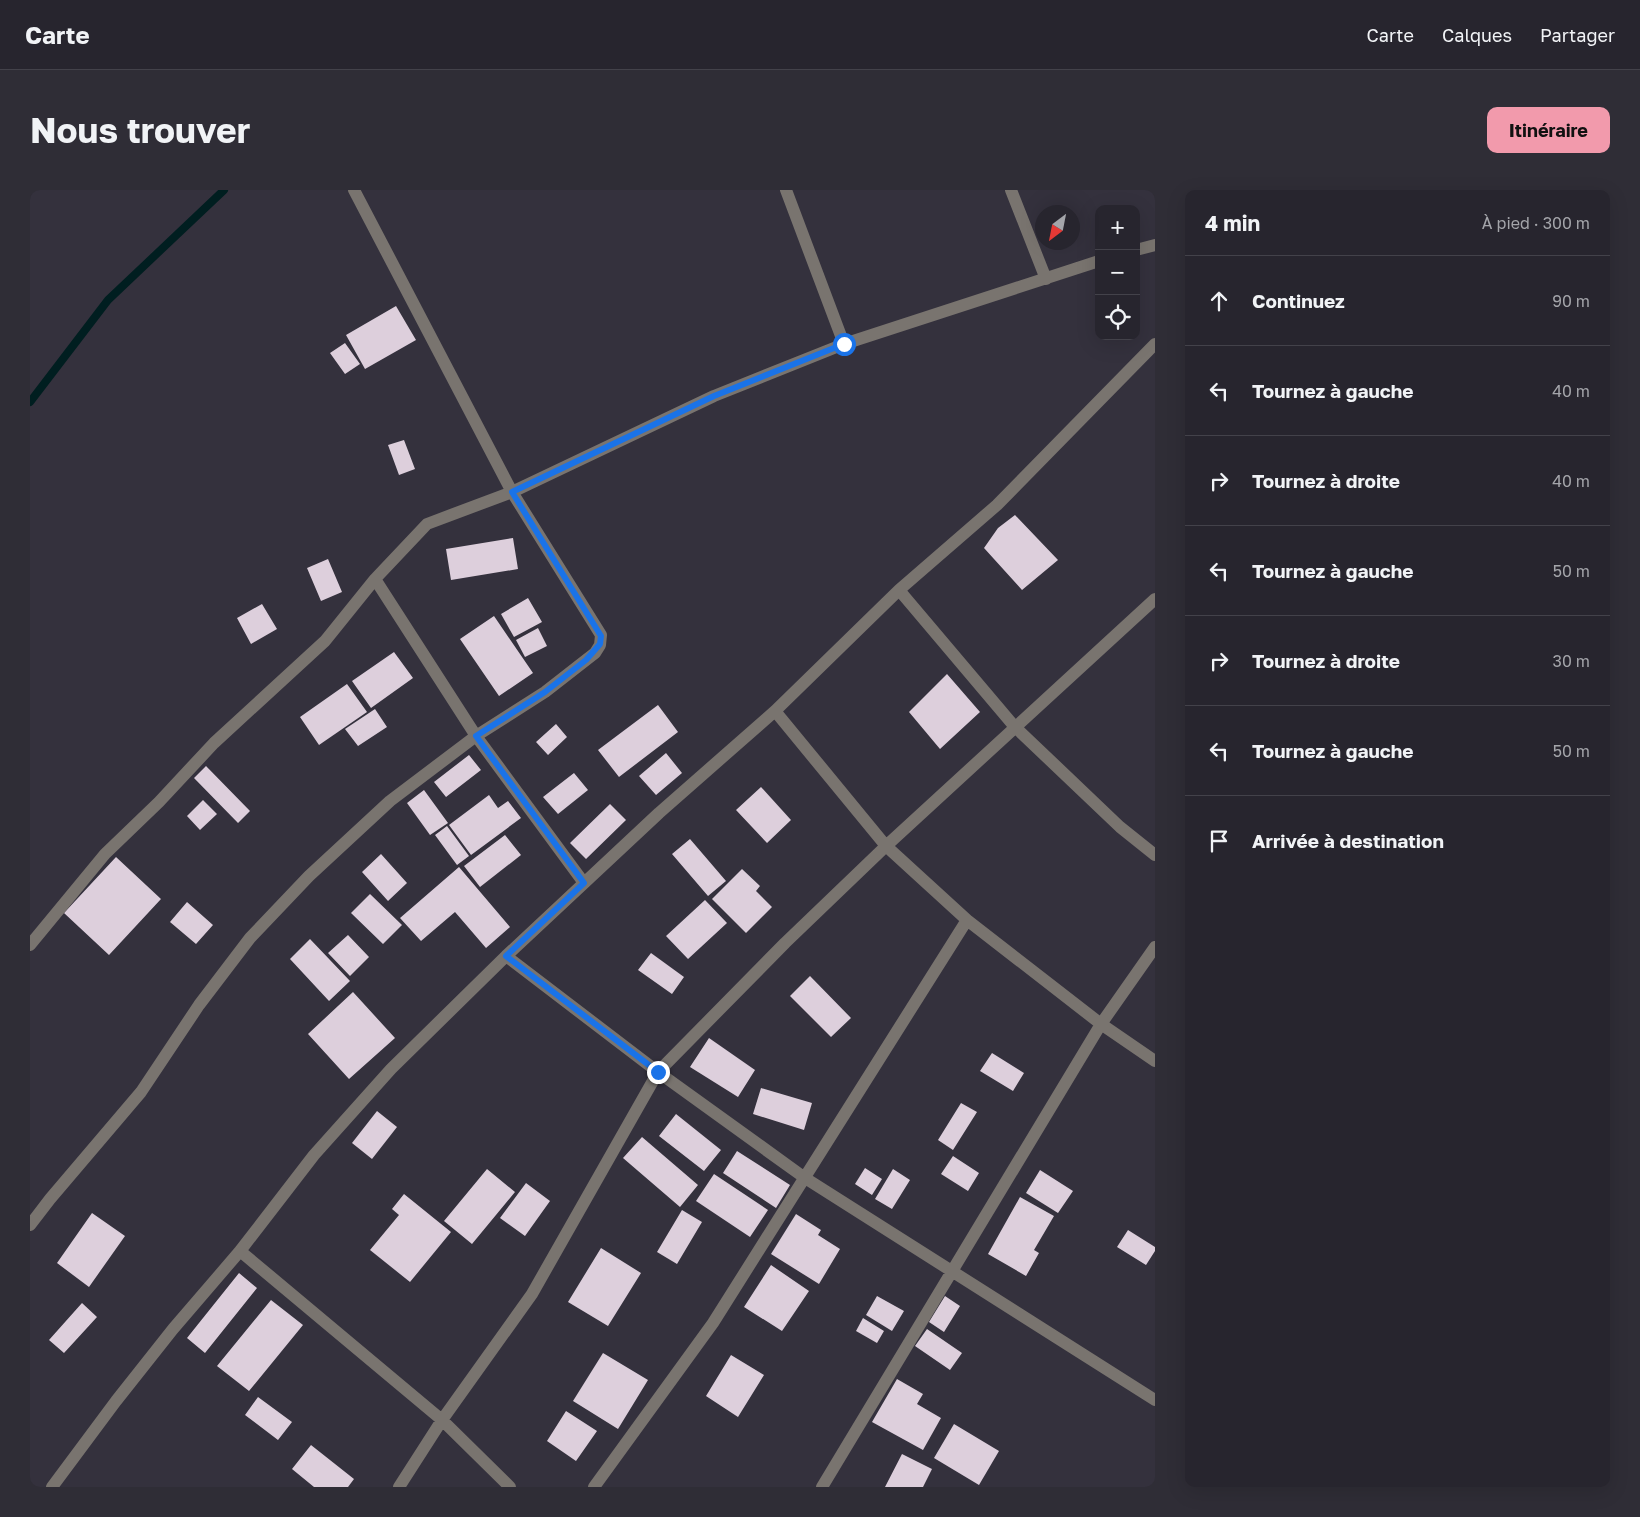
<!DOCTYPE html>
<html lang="fr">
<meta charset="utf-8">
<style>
body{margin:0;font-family:"Golos Text",sans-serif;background:#2f2d36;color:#f1f3f6}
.controls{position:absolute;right:15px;top:15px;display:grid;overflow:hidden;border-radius:10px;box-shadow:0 5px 20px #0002}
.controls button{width:45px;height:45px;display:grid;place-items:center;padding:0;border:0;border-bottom:1px solid #43424a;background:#27252e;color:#f1f3f6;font:25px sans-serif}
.compass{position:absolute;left:1005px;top:15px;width:45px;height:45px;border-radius:50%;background:#27252e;box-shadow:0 5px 20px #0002;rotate:212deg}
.stop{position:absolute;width:15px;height:15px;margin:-11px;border:4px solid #1a73e8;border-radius:50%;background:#fff}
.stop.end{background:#1a73e8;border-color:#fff;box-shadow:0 1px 5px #0008}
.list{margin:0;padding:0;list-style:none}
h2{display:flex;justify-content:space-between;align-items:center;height:65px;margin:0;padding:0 20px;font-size:21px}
h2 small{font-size:16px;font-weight:400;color:#a4a5aa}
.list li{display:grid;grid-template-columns:32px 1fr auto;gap:15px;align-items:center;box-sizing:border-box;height:90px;padding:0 20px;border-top:1px solid #43424a}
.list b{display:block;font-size:19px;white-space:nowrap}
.list em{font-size:16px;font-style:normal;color:#a4a5aa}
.icon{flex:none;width:28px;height:28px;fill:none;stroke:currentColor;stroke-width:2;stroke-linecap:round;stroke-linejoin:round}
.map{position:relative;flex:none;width:1125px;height:1297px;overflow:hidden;border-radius:10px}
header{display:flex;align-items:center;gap:30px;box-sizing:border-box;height:70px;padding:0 25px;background:#27252e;border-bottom:1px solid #43424a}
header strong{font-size:24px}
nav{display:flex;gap:28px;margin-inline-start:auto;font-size:18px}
.intro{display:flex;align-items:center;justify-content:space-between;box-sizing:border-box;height:120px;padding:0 30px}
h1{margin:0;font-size:35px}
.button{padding:12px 22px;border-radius:10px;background:#f29aac;color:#111;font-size:18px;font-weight:700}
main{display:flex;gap:30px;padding:0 30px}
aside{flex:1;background:#27252e;border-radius:10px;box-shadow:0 5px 20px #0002}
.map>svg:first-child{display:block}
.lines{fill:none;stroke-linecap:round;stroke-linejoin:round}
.stream{stroke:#001e20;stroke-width:8}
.building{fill:#ddcfdc}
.minor{stroke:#79746f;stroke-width:12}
.route{stroke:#1a73e8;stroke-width:6}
</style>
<header>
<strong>Carte</strong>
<nav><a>Carte</a><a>Calques</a><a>Partager</a></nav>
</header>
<div class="intro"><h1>Nous trouver</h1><a class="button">Itinéraire</a></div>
<main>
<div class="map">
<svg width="1125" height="1297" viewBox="0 0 1125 1297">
<rect width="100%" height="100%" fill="#34313d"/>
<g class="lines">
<path class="stream" d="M0 212 78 110 194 0"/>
</g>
<path class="building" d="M366 116 386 150 335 179 316 145Z
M315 153 330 174 315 184 300 163Z
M374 250 385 279 369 285 358 255Z
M985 325 1028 370 992 400 954 358 968 338Z
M483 348 488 379 421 390 416 359Z
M298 369 312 402 291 411 277 378Z
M498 408 512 432 484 447 471 424Z
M232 414 247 439 221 454 207 428Z
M464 426 503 483 469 506 430 449Z
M508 438 517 456 495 467 486 450Z
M364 462 383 488 341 518 322 491Z
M917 484 950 522 910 559 879 522Z
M317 494 337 522 289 555 270 527Z
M628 515 648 542 589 587 568 560Z
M345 519 357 537 328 556 315 539Z
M526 534 537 547 518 565 506 552Z
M636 563 652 583 626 605 609 586Z
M439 565 451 580 416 607 404 592Z
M176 576 220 621 208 633 164 588Z
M544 583 558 600 528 624 513 607Z
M731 597 761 630 737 653 706 620Z
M394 600 418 633 400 645 377 613Z
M459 605 468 618 478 611 491 628 441 665 419 635Z
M173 610 187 624 170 640 157 626Z
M580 614 596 630 556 669 540 653Z
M417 636 439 666 427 675 405 645Z
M475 645 491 665 450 697 434 676Z
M660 649 696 691 678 706 642 664Z
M351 664 377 693 358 711 332 682Z
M86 667 131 709 79 765 34 723Z
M429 677 480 737 456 758 425 722 391 751 370 728Z
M712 679 730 696 726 701 742 717 716 743 682 709Z
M340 704 372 735 353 754 321 723Z
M675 710 697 733 658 769 636 746Z
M157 712 183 735 166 754 140 732Z
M318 745 339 767 320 786 298 763Z
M280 749 320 791 299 811 260 769Z
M621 763 654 787 642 804 608 780Z
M780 786 821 828 801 847 760 806Z
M323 802 365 848 319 889 278 844Z
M679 848 725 880 708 907 660 877Z
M962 863 994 883 983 901 950 881Z
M731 898 782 913 774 940 723 924Z
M931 913 947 922 923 960 908 950Z
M347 921 367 937 342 969 322 953Z
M646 924 691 960 674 981 629 946Z
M612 947 668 995 650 1017 593 968Z
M707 961 760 995 746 1018 693 983Z
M923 966 949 983 938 1001 911 984Z
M835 978 852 989 842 1005 825 994Z
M457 979 485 1002 442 1054 414 1031Z
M863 979 880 990 862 1019 845 1009Z
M1010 980 1043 1001 1028 1023 996 1003Z
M684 984 738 1020 720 1047 666 1011Z
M496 993 520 1011 495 1046 470 1028Z
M374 1004 421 1042 380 1092 340 1060 369 1025 362 1019Z
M990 1007 1024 1026 1004 1060 1009 1063 996 1086 958 1064Z
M652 1020 672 1032 647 1074 627 1062Z
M62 1023 95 1046 59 1097 27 1073Z
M766 1024 791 1040 788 1045 810 1059 789 1094 741 1064Z
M1098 1040 1125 1057V1061L1116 1075 1087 1057Z
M571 1058 611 1083 578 1136 538 1112Z
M741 1075 779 1101 752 1141 714 1117Z
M209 1083 227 1098 175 1163 157 1148Z
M847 1106 874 1121 862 1141 836 1125Z
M915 1106 930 1116 914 1142 899 1132Z
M241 1110 273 1135 219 1201 187 1176Z
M52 1113 67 1127 34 1163 19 1150Z
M833 1128 854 1141 847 1153 826 1141Z
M897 1139 932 1163 920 1180 885 1156Z
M573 1163 618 1190 588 1239 543 1211Z
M701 1165 734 1185 708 1227 676 1206Z
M867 1189 893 1204 887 1214 911 1228 893 1260 842 1232Z
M228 1207 262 1232 248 1250 215 1225Z
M536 1221 567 1241 546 1271 517 1251Z
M924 1234 969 1261 949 1295 904 1268Z
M281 1255 324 1289 318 1297H284L262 1279Z
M872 1264 902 1279 893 1297H855Z"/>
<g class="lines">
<path class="minor" d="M756 0 814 154
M981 0 1016 89
M1106 60 1125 55
M345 389 446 546 554 693
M869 400 984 536 1090 637 1125 665
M745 521 856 656 937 730 1071 834 1125 871
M0 755 75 664 129 612 184 553 295 451 345 389 397 334 482 302 684 206 814 154 1069 71
M476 766 628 882 775 988 1125 1210
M0 1035 20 1009 111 902 169 815 220 748 279 686 360 611 446 546 515 502 565 463 570 455 571 445 482 302 324 0
M210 1061 412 1230 480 1297
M22 1297 86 1211 143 1139 210 1061 284 965 361 879 476 766 629 623 745 521 869 400 967 315 1125 154
M369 1297 412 1230 502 1104 628 882 755 753 856 656 1125 409
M564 1297 683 1133 937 730
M792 1297 1071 834 1125 757"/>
</g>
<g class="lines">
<path class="route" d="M628 882 476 766 554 693 446 546 515 502 556 470 570 454 571 446 482 302 684 206 814 154"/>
</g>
</svg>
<div class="controls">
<button>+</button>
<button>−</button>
<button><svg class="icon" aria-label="locate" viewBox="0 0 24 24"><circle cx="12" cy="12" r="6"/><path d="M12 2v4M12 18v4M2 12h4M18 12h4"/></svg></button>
</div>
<svg class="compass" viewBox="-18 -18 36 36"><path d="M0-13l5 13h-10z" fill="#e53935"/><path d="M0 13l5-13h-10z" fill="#a4a5aa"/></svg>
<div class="stop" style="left:814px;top:154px"></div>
<div class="stop end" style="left:628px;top:882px"></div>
</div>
<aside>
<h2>4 min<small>À pied · 300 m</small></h2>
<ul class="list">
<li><svg class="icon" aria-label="ahead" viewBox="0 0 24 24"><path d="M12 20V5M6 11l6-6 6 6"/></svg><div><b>Continuez</b></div><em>90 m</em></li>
<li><svg class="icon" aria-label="left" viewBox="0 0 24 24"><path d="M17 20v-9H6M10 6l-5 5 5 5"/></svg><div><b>Tournez à gauche</b></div><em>40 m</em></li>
<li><svg class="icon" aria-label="right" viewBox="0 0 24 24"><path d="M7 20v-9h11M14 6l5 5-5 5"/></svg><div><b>Tournez à droite</b></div><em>40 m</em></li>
<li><svg class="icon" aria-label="left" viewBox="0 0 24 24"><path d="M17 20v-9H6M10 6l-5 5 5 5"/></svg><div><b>Tournez à gauche</b></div><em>50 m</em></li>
<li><svg class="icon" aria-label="right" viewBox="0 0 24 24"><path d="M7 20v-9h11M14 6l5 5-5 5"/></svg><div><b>Tournez à droite</b></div><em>30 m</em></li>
<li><svg class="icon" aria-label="left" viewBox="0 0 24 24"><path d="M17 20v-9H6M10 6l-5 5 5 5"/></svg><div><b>Tournez à gauche</b></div><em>50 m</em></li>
<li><svg class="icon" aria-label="arrive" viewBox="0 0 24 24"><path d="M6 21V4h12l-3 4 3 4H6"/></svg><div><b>Arrivée à destination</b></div></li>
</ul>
</aside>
</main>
